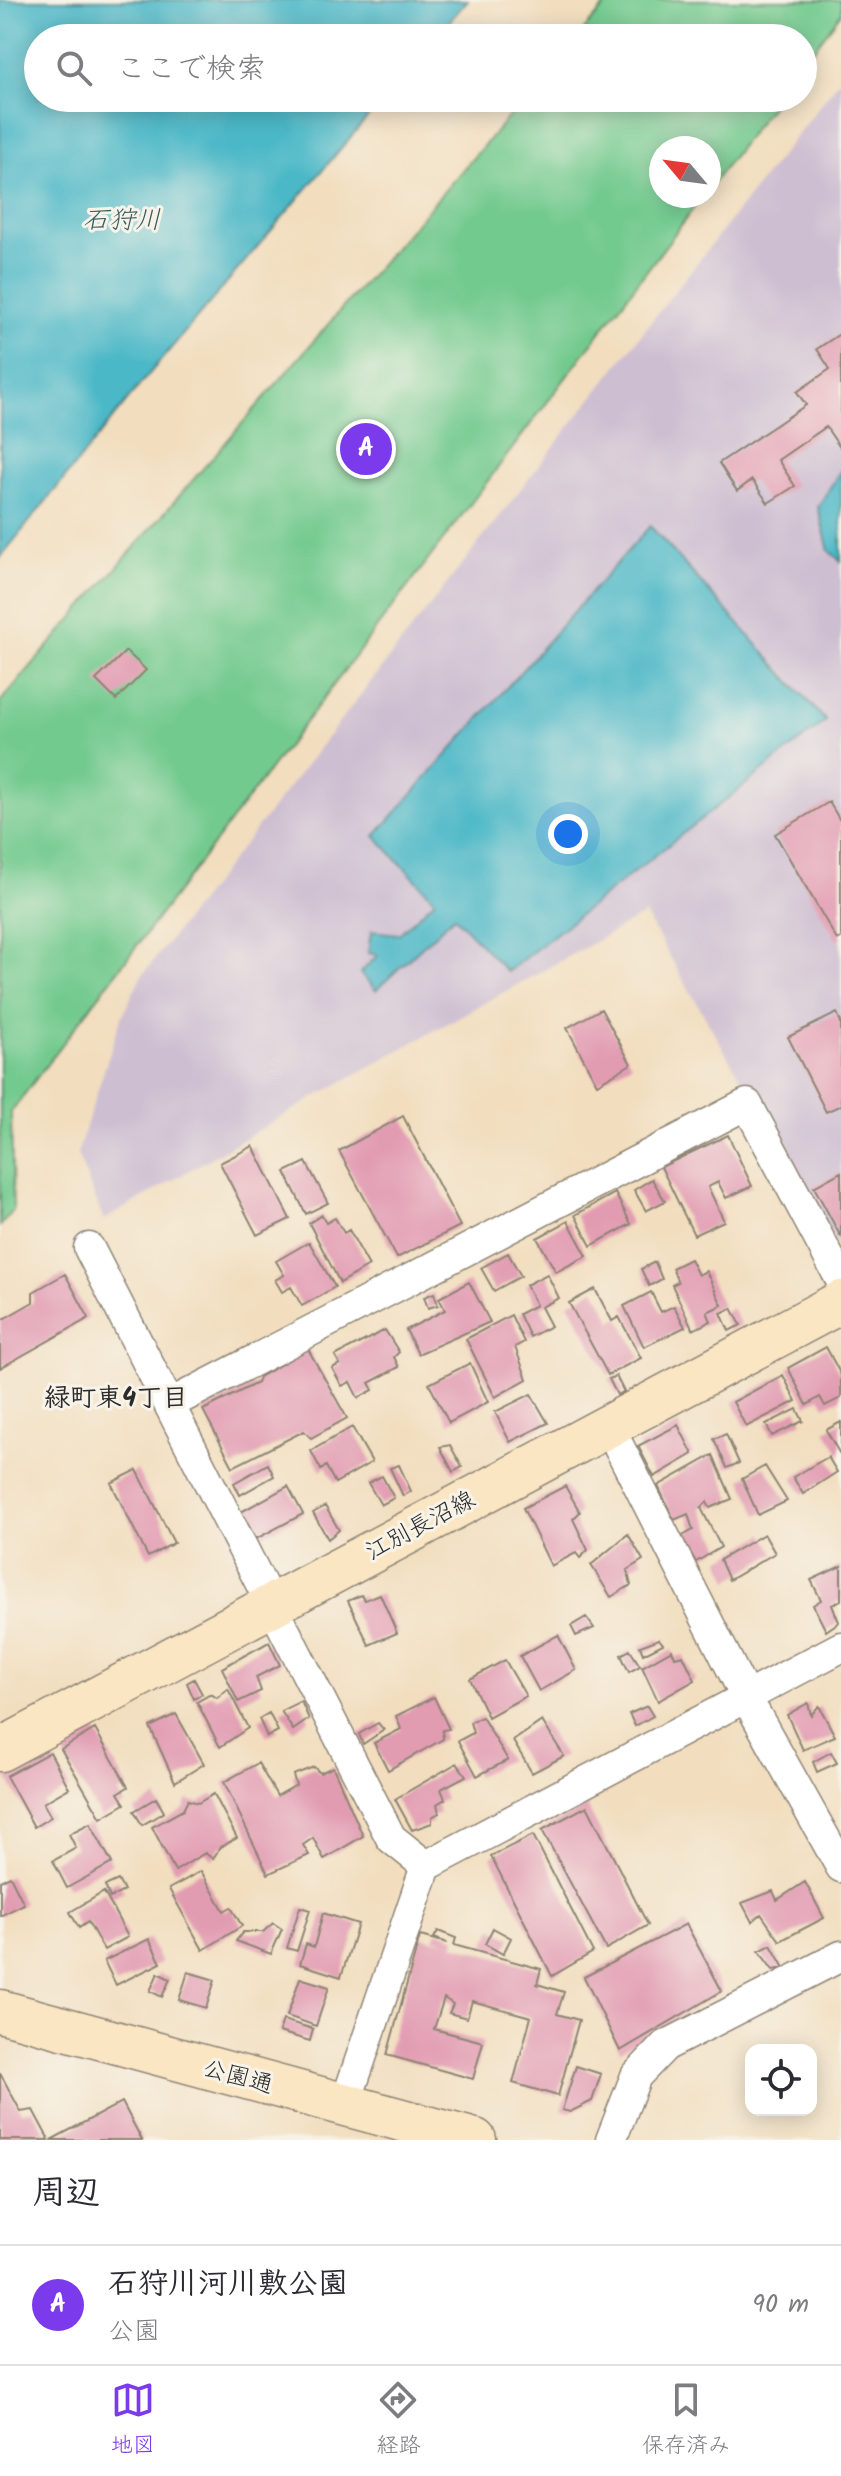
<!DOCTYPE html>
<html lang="ja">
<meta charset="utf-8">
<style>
body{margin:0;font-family:Kalam,"Klee One",sans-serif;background:#f2f2f3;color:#2b2b33}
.controls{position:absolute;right:24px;bottom:24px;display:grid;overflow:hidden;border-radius:16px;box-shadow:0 4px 20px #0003}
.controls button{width:72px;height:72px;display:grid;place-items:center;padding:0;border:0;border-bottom:2px solid #e1e1e2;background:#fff;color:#2b2b33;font:40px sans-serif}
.compass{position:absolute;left:649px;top:136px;width:72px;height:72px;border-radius:50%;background:#fff;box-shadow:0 4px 20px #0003;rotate:299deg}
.you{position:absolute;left:568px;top:834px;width:28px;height:28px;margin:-20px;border:6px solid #fff;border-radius:50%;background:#1a73e8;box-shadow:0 0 0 12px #1a73e833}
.badge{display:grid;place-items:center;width:52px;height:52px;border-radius:50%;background:#7c3aed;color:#fff;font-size:26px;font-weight:700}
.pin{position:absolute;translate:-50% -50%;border:4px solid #fff;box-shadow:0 2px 8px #0006}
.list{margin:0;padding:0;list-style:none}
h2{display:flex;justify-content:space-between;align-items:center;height:104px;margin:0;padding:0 32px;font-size:34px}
h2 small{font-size:26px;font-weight:400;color:#7c7c81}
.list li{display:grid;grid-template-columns:52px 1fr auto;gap:24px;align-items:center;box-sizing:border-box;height:120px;padding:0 32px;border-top:2px solid #e1e1e2}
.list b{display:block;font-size:30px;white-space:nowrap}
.list p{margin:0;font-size:26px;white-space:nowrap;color:#7c7c81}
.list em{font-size:26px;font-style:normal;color:#7c7c81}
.icon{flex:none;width:44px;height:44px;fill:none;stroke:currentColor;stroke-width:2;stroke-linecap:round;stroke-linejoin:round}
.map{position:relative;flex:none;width:841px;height:2140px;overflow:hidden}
.search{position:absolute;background:#fff;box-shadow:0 4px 20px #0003;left:24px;right:24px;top:24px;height:88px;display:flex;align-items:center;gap:20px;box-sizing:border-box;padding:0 28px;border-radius:44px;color:#7c7c81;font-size:30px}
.sheet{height:224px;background:#fff}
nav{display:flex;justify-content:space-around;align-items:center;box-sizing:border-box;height:112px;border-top:2px solid #e1e1e2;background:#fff;font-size:22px;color:#7c7c81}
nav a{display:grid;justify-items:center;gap:4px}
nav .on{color:#7c3aed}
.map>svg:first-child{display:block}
.industrial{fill:#cebed1}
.green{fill:#73ca8f;stroke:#4f7a5d;stroke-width:2}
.water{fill:#4cb8c7;stroke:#3c7279;stroke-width:2}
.building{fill:#e29cb2}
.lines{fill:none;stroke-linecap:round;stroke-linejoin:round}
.street-casing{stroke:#8e8475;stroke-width:33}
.secondary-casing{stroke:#8e8475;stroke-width:45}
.street{stroke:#fff;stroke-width:30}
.secondary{stroke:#fbe6c4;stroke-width:42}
.labels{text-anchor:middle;stroke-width:6;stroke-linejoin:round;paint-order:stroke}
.street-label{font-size:24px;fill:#2b2b2b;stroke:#f7f3e8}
.water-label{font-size:26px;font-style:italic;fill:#375c62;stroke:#f7f3e8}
.neighbourhood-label{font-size:26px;font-weight:bold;fill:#2b2b2b;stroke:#f7f3e8}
</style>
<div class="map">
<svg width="841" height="2140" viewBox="0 0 841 2140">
<rect width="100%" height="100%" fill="#f7f3e8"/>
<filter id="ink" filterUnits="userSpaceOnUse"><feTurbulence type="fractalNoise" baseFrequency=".0125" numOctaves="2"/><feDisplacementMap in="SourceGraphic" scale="16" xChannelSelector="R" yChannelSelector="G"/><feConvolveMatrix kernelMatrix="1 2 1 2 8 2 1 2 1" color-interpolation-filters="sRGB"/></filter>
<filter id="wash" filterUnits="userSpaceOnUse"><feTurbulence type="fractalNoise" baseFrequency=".006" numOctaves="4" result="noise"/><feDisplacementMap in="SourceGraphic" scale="32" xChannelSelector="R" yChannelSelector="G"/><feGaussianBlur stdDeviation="1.8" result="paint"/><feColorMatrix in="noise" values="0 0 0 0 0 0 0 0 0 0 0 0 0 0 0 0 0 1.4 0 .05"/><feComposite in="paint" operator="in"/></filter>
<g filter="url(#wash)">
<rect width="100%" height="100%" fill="#f2debf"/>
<path class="industrial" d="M841 78V1250L645 914 338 1084 104 1220 77 1154 120 1021 140 978Z"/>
<path class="green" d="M610 0H841V13L803 64V38H577Z
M525 98H777L709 188V148H661V196H703L11 1112 13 1211 0 1226V702Z"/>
<path class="water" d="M0 0H468L435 38H38V98H384L144 380 0 558Z
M841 470V561L829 551 818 507Z
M650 526 826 721 507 972 454 916 376 990 360 973 378 955 368 953 371 931 399 934 435 900 375 836Z"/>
<g id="blocks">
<path class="building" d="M841 333V449L826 427 778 460 795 486 768 503 752 480 737 491 719 463 806 405 797 392 830 369 817 349Z
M126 651 146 670 116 700 96 680Z
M829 802 841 822V938L837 940 775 834Z
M601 1009 631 1064 597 1084 567 1028Z
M837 1013 841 1022V1105L826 1112 788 1037Z
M403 1116 460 1226 397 1258 339 1151Z
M728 1135 752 1186 726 1198 718 1182 708 1187 724 1221 694 1235 661 1167Z
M253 1146 290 1219 257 1235 220 1163Z
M306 1162 328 1203 306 1214 285 1172Z
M841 1172V1237L814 1187Z
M652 1179 665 1201 646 1211 634 1190Z
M615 1193 631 1224 591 1246 575 1215Z
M322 1215 326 1223 335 1218 344 1233 349 1230 369 1266 340 1283 309 1223Z
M568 1221 587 1256 556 1272 537 1238Z
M309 1242 335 1287 302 1306 291 1287 282 1292 275 1280 284 1275 276 1261Z
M508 1253 521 1276 494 1291 481 1268Z
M690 1259 698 1275 706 1271 722 1305 707 1312 711 1321 693 1330 672 1285 678 1282 672 1268Z
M655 1262 662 1279 649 1286 641 1269Z
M65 1274 89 1318 0 1368V1321L33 1302V1292Z
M547 1274 559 1298 541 1307 551 1326 530 1337 519 1314 536 1305 526 1285Z
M469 1282 490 1322 418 1354 406 1330 445 1310 439 1298Z
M595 1289 612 1321 619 1317 641 1358 608 1375 569 1303Z
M651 1292 661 1312 674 1306 685 1327 644 1347 624 1306Z
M434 1293 438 1305 428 1308 424 1297Z
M732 1308 741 1325 729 1331 721 1313Z
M511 1315 524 1342 515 1347 527 1379 495 1397 466 1339Z
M385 1330 399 1352 394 1357 399 1367 369 1383 373 1390 358 1398 350 1382 342 1386 332 1368 340 1364 335 1356Z
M826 1347 841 1375V1398L825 1406 820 1397 807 1405 788 1368Z
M308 1349 347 1418 311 1438 304 1431 233 1467 203 1410 257 1383 259 1377Z
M470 1363 488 1402 449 1423 429 1384Z
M783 1375 796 1401 746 1427 733 1402Z
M616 1376 624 1392 617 1395 609 1379Z
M531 1394 548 1423 510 1442 495 1412Z
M797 1409 803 1421 772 1436 766 1424Z
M841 1422V1456L826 1430Z
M678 1425 693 1454 654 1477 638 1446Z
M352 1427 372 1462 335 1483 326 1466 321 1470 311 1451Z
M726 1434 739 1463 727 1468 714 1439Z
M450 1445 462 1467 453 1472 440 1447Z
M713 1455 732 1499 710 1508 707 1502 701 1508 721 1547 696 1562 681 1537 693 1530 688 1514 674 1520 658 1486Z
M828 1457 837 1472 803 1494 793 1477Z
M268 1464 274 1476 240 1495 234 1483Z
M399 1465 411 1491 403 1496 390 1468Z
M765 1466 787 1501 758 1515 742 1479Z
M137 1470 174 1543 148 1557 111 1483Z
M382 1476 394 1498 381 1505 368 1483Z
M288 1486 303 1514 256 1539 241 1512Z
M565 1486 580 1512 573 1519 588 1550 580 1558 576 1553 551 1566 523 1508Z
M325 1506 339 1530 328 1539 313 1513Z
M628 1534 643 1560 627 1570 631 1585 611 1597 591 1565Z
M764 1534 775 1553 729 1580 720 1560Z
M841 1566V1600L832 1605 839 1622 826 1631 813 1605 821 1600 811 1580Z
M380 1594 397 1633 369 1645 348 1601 361 1595 365 1600Z
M586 1617 594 1628 576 1636 571 1626Z
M558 1635 576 1670 539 1691 520 1656Z
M659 1639 663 1644 643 1654 640 1646Z
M269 1642 280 1665 256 1677 261 1691 238 1702 222 1668Z
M630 1650 640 1666 629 1672 621 1655Z
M672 1650 675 1657 683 1655 695 1680 658 1701 642 1667Z
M505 1660 526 1696 488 1717 470 1679Z
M194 1679 202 1694 194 1699 187 1683Z
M228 1689 248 1728 220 1747 197 1702 211 1694 217 1698Z
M434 1697 449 1729 442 1730 443 1739 388 1770 374 1743 401 1729 396 1716Z
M301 1701 309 1719 293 1730 281 1711Z
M808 1703 811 1715 819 1706 835 1736 803 1750 787 1715Z
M647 1706 653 1716 635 1726 629 1714Z
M269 1713 278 1731 267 1737 259 1719Z
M176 1714 204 1764 175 1782 150 1727Z
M482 1717 508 1760 477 1776 458 1741 473 1733 470 1722Z
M542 1721 564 1756 532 1773 513 1741Z
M378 1723 384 1730 363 1744 359 1734Z
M95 1729 128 1787 118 1793 125 1804 101 1818 61 1749Z
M50 1752 69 1788 43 1803 51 1817 34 1827 6 1776Z
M831 1752 837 1763 817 1772 813 1762Z
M258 1763 277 1796 296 1785 293 1775 314 1767 320 1773 333 1767 363 1836 324 1859 313 1838 303 1845 309 1855 268 1874 224 1782Z
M457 1763 466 1776 441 1789 445 1799 437 1804 439 1813 432 1817V1823L412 1830 395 1799Z
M214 1794 237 1838 220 1847 213 1859 205 1853 175 1871 152 1827 183 1810 188 1800 198 1803Z
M156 1798 164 1812 142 1825 134 1811Z
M587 1806 648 1925 606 1949 542 1830Z
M90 1823 112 1863 67 1888 53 1861 76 1848 69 1834Z
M533 1835 593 1952 552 1976 491 1856Z
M201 1871 224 1911 231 1907 242 1926 203 1950 169 1889Z
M10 1876 24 1904 0 1916V1881Z
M118 1880 124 1891 110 1898 105 1886Z
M805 1882 824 1918 780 1941 761 1914 752 1922 742 1903 773 1891 777 1900Z
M104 1892 128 1937 104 1950 88 1922 79 1928 70 1912Z
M300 1907 310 1910 297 1951 287 1948Z
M323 1913 358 1924 341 1977 300 1964 306 1944 314 1947Z
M273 1923 282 1929 271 1954 236 1941 243 1932H263Z
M686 1924 722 1991 620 2051 584 1977Z
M493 1928 511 1938 503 1954 485 1944Z
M438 1931 456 1938 454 1945 541 1969 537 1984 564 1992 557 2014 579 2020 558 2096 513 2083 531 2017 472 2001 467 2018 449 2013 453 2004 444 1998 434 2029 483 2042 473 2079 387 2055 420 1936 447 1943 434 1938Z
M149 1939 161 1963 116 1985 104 1961Z
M771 1945 784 1968 773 1970 759 1951Z
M188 1972 215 1980 206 2008 179 2000Z
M158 1973 170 1979 162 1997 150 1991Z
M300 1978 329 1987 316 2026 287 2016Z
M283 2020 313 2029 310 2041 279 2032Z
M576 2066 601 2074 592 2101 570 2112 562 2110Z
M0 2073 21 2112 33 2110 49 2140H0Z
M122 2102 142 2140H51Z"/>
</g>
</g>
<g filter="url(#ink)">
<use href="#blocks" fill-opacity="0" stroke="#8e8475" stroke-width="2"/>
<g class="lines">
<g class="street-casing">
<path id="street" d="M89 1248 391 1838 426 1866
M170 1404 747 1104 841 1280
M608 1425 746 1697 841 1867
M345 2105 426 1866 841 1647
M611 2140 636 2076 665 2046 841 1956"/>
</g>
<g class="secondary-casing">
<path id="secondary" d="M0 1750 841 1302
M0 2011 475 2140"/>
</g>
<use href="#street" class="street"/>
<use href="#secondary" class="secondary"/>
</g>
</g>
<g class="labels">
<g class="street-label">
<text transform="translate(420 1525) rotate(-28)" y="8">江別長沼線</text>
<text transform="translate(238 2076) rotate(15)" y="8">公園通</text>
</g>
<g class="water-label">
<text x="122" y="228">石狩川</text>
</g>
<g class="neighbourhood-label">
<text x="116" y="1406">緑町東4丁目</text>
</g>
</g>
</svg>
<div class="controls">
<button><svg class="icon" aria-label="locate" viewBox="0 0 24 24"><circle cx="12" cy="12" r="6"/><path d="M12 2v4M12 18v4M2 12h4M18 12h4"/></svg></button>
</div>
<svg class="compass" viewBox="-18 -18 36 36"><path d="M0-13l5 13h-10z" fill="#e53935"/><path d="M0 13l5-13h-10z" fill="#7c7c81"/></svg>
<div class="you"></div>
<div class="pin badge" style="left:366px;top:449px">A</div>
<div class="search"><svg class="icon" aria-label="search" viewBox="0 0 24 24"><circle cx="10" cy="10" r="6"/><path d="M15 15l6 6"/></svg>ここで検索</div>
</div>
<section class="sheet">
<h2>周辺<small></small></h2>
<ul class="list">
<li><span class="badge">A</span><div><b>石狩川河川敷公園</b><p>公園</p></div><em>90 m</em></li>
</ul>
</section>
<nav>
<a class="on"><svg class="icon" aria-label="map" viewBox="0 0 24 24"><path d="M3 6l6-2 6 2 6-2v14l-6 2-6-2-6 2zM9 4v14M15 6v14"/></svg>地図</a>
<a><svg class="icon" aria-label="directions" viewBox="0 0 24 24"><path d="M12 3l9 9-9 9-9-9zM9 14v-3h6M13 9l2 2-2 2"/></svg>経路</a>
<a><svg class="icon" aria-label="saved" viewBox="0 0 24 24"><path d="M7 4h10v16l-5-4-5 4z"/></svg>保存済み</a>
</nav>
